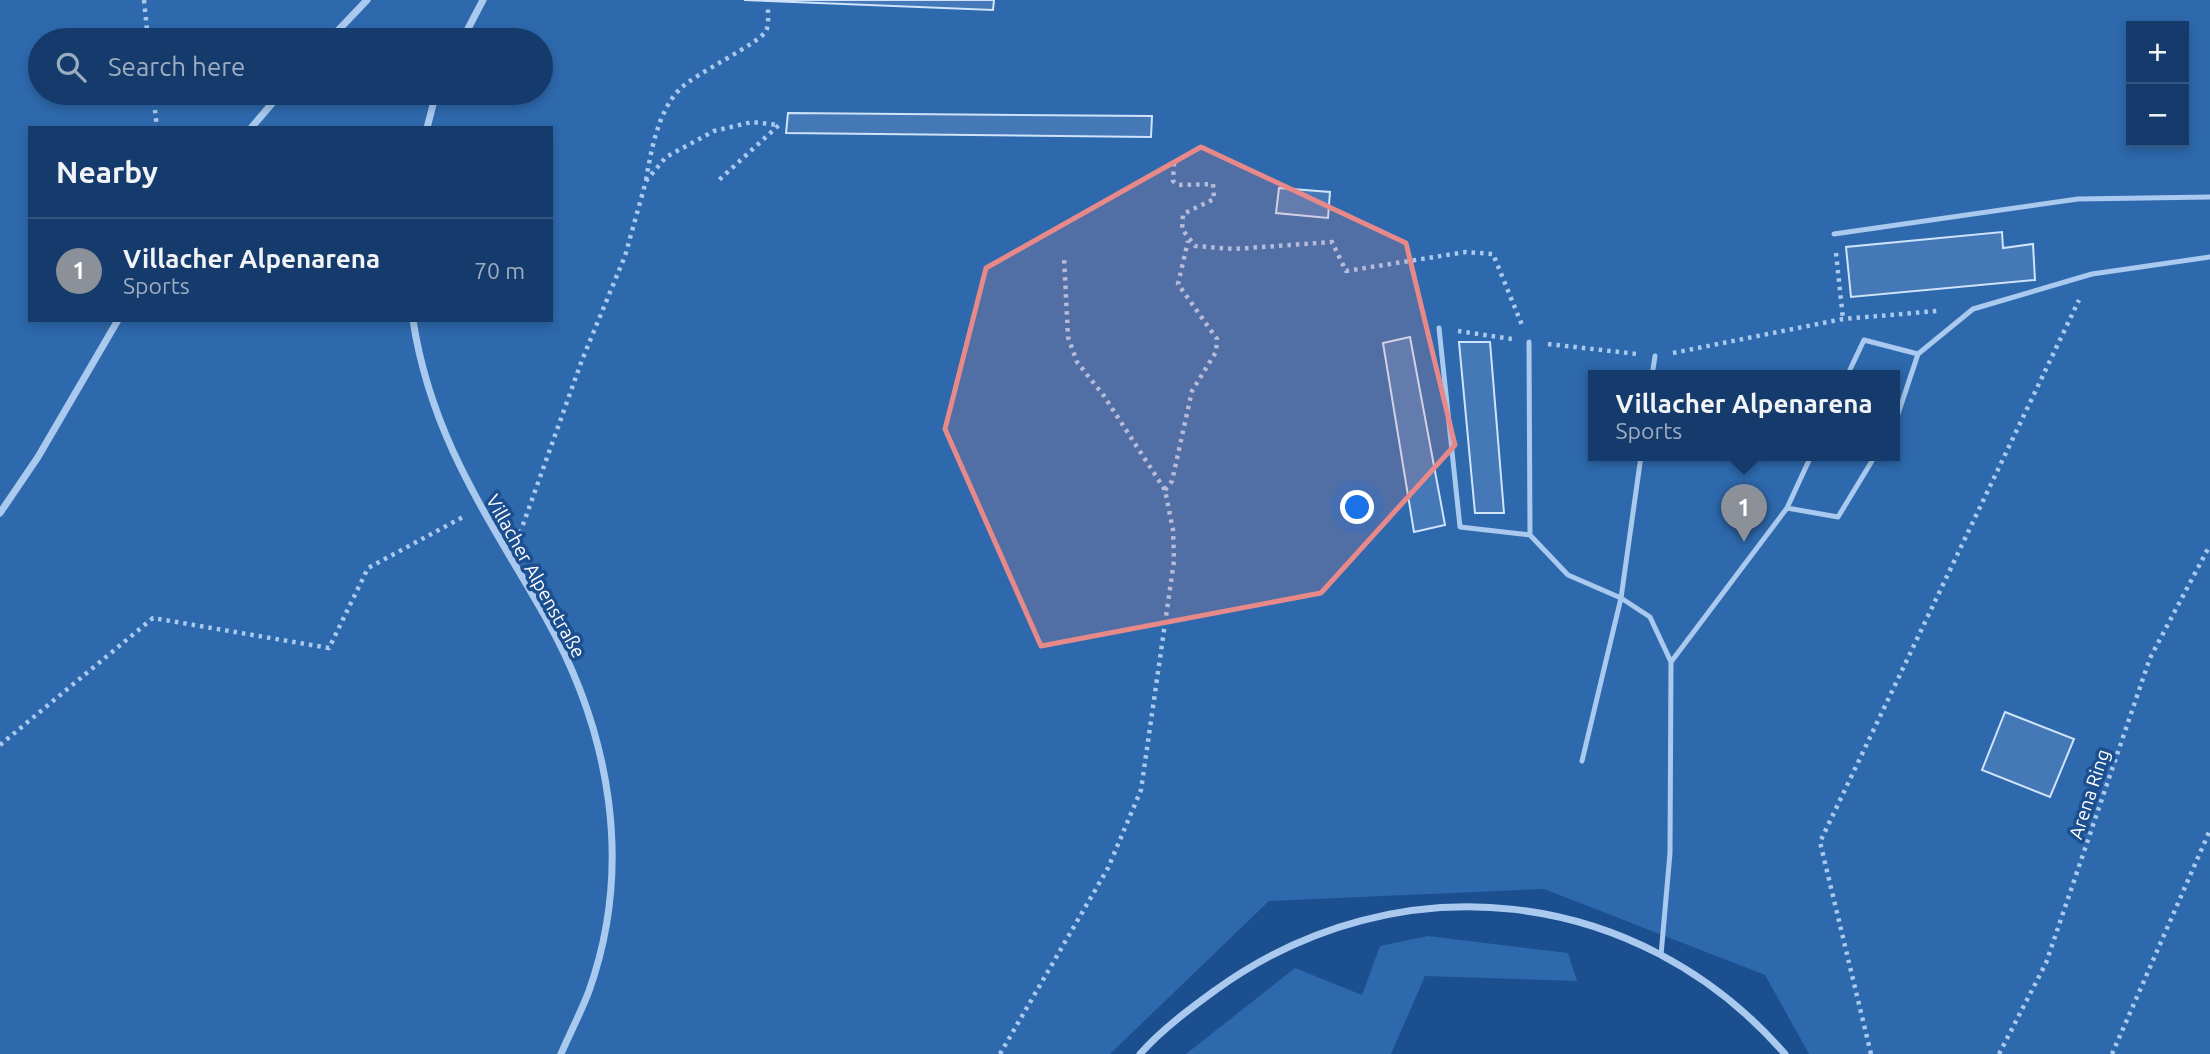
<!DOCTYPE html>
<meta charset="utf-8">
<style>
body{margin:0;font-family:Ubuntu,sans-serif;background:#214673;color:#f1f3f6}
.controls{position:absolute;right:21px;top:21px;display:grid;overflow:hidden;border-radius:0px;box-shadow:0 4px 10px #0003}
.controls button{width:63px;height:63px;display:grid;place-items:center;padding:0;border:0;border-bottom:2px solid #33557e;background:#143b6b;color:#f1f3f6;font:35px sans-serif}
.you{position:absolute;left:1358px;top:508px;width:24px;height:24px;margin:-18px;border:5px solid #fff;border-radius:50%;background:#1a73e8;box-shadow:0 0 0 10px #1a73e833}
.badge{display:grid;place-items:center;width:46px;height:46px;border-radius:50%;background:#8c9099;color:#fff;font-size:23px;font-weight:700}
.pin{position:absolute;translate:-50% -58px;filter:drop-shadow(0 2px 4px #0008)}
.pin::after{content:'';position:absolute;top:37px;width:24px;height:21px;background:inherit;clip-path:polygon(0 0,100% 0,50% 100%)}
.popup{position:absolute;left:1588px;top:370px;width:312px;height:91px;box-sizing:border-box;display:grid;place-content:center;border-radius:0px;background:#143b6b;filter:drop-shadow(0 2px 5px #0005);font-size:23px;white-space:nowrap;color:#9dadc1}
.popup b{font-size:26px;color:#f1f3f6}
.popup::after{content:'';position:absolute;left:50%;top:100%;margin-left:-14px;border:14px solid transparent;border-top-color:#143b6b}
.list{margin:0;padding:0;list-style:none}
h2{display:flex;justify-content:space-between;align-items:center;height:91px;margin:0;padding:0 28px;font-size:30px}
h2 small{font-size:23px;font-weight:400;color:#9dadc1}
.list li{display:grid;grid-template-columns:46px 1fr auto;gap:21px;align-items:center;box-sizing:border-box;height:105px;padding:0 28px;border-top:2px solid #33557e}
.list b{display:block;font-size:26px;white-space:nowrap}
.list p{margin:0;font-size:23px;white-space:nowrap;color:#9dadc1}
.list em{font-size:23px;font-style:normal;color:#9dadc1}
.icon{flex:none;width:38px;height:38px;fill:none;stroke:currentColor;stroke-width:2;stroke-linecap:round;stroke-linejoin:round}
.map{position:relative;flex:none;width:2210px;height:1054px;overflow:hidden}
.search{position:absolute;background:#143b6b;box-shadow:0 4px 10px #0003;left:28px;top:28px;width:525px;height:77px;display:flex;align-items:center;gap:18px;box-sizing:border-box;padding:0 24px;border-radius:38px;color:#9dadc1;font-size:26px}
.panel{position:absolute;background:#143b6b;box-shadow:0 4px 10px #0003;left:28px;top:126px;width:525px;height:196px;border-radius:0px}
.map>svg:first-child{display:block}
.green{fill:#2e69ad;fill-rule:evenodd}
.building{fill:#4478b7;stroke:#cfe3fa;stroke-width:2}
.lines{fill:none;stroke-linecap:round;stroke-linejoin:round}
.path{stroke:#a9c9ee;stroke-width:4.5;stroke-dasharray:3.5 5;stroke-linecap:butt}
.lane{stroke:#a9c9ee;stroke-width:5}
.street{stroke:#a9c9ee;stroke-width:7}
.marked{fill:#e88989;fill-opacity:0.2;stroke:#e88989;stroke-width:5;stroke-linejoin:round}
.labels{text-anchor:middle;stroke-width:7;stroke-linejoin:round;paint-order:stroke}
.street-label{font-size:19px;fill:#fff;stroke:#1b4f8f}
</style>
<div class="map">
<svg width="2210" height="1054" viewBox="0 0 2210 1054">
<rect width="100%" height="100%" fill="#1b4f8f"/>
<path class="green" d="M0 0H2210V1054H1809L1765 975 1544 889 1269 901 1110 1054H0ZM2131 26H2184V142H2131ZM40 40H541V93H40ZM30 128H551V320H30ZM1594 376H1894V456H1594Z
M1428 936 1568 953 1577 981 1425 976 1391 1054H1186L1295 968 1362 995 1380 946Z"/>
<path class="building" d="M744 0H994L993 10Z
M788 113 1152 116 1151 137 786 133Z
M1279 188 1330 192 1328 218 1276 213Z
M2002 232 2003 248 2033 244 2035 280 1851 297 1846 247Z
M1410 337 1445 525 1414 532 1383 343Z
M1459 342H1490L1504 513H1475Z
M2005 712 2074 739 2050 797 1982 770Z"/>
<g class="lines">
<path class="path" d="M144 0 148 40
M153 93 157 128
M1174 163 1173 181 1178 185 1213 184 1214 199 1183 214 1182 229 1195 246 1234 249 1332 242 1346 271 1466 252 1493 254 1522 325
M646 180C651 151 658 111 680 89 696 73 760 43 766 31 769 25 768 15 768 9
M1836 253 1843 319
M1458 331 1512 339
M1548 344 1637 354
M1673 353 1843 319 1937 311
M1165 490 1172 481 1192 391 1216 352 1217 339 1178 284 1188 241
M520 533 582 360 625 256 646 181 666 157 714 131 752 122 779 125 719 180
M0 745 153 618 329 648 368 568 463 517
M1000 1054 1108 868 1141 790 1174 561 1173 530 1165 490 1104 396 1077 362 1068 337 1064 257
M1871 1054 1820 842 2079 300
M1999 1054 2046 963 2150 658 2210 545
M2112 1054 2210 830"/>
<path class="lane" d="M1834 234 2078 199 2210 197
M1439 328 1460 527 1530 535
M1529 342 1530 535 1568 575 1621 598 1650 617 1671 662
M1918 354 1973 309 2092 274 2210 257
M1652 376 1655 356
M1847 376 1864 340 1918 354 1894 426
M1787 508 1838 517 1875 456
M1582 761 1621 598 1641 456
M1661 955 1670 853 1671 662 1787 508 1811 456"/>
<path class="street" d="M329 40 367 0
M462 40 483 0
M251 128 281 93
M427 128 436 93
M413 320C431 438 489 518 546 618 610 732 634 865 589 991 581 1012 570 1033 561 1054
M0 513 38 457 118 320
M1140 1054C1162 1029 1191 1008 1217 989 1398 859 1638 885 1785 1054"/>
</g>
<path class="marked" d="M1201 147 1406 243 1455 445 1321 593 1041 646 945 429 986 268Z"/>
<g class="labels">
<g class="street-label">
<text transform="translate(536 576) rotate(61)" y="7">Villacher Alpenstraße</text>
<text transform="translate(2089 794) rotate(-72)" y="7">Arena Ring</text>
</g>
</g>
</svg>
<div class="controls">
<button>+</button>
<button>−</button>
</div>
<div class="you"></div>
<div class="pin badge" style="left:1744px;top:542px">1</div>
<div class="popup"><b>Villacher Alpenarena</b>Sports</div>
<div class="search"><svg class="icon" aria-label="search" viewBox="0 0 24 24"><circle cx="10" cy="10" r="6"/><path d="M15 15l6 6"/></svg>Search here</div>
<section class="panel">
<h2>Nearby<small></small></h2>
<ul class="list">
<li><span class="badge">1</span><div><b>Villacher Alpenarena</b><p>Sports</p></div><em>70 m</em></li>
</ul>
</section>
</div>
